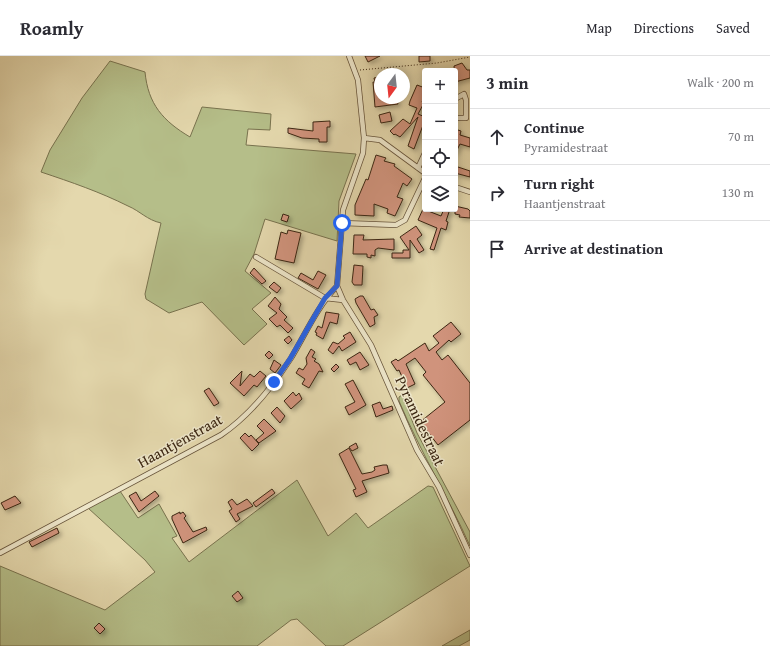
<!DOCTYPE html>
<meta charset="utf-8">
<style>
body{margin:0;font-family:"Gentium Book Plus",serif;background:#f2f2f3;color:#2b2b33}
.controls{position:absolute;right:12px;top:12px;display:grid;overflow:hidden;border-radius:4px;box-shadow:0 2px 10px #0003}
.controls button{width:36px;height:36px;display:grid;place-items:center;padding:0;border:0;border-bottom:1px solid #e1e1e2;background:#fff;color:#2b2b33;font:20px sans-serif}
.compass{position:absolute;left:374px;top:12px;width:36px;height:36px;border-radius:50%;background:#fff;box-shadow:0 2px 10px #0003;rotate:195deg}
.stop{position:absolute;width:12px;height:12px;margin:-9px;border:3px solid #2563eb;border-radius:50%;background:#fff}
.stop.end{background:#2563eb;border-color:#fff;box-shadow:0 1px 4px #0008}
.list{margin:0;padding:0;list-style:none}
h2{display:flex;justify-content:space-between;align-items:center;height:52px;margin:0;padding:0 16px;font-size:17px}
h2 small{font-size:13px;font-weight:400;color:#7c7c81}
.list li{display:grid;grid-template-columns:26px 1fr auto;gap:12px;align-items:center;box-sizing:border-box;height:56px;padding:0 16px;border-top:1px solid #e1e1e2}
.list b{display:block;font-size:15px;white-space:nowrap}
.list p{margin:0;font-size:13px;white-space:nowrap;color:#7c7c81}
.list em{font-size:13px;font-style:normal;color:#7c7c81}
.icon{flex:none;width:22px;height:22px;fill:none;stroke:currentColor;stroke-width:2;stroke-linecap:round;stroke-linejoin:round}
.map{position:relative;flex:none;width:470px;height:590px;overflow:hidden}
header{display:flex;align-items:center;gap:24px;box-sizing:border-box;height:56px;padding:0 20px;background:#fff;border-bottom:1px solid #e1e1e2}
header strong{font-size:19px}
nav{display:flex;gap:22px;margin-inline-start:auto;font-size:14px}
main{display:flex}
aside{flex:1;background:#fff}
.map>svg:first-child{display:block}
.green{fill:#b5be89;stroke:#78724e}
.building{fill:#d0937b;stroke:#3b2612;filter:url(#shadow)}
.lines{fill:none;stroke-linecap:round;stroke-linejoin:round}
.street-casing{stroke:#655239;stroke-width:6}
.path{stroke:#3b2612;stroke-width:1;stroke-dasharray:1 2;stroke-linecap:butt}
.street{stroke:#ede6ca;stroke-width:4.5}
.route{stroke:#2563eb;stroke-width:5}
.labels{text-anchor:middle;stroke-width:3;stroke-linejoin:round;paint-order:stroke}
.street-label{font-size:15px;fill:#3b2612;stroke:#ede6ca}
</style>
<header>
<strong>Roamly</strong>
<nav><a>Map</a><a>Directions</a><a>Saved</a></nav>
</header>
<main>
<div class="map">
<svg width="470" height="590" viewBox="0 0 470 590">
<defs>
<filter id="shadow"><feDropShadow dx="2.5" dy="2.5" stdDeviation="2" flood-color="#0004"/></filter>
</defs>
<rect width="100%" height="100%" fill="#e4d8ad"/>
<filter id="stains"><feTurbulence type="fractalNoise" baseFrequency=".005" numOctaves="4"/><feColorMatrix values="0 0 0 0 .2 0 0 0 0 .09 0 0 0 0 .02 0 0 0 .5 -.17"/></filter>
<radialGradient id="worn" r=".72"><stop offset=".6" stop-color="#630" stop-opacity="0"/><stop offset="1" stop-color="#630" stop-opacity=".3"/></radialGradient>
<path class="green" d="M110 5 145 16C148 48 163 65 190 81L202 51 271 58 270 74 248 73 246 89 356 98 339 145 337 185 265 163 254 198 245 215 271 237 252 253 267 268 244 289 202 246 169 257 146 243 145 238 161 167C147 164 140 155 128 150 100 136 71 126 41 116L50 94 82 42Z
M402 339 417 377 470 476V490C448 441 420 395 399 345V341Z
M297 424 328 480 356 457 368 472 428 430 433 431 470 510 343 590H326L297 563 291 564 257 590H0V510L105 554 155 516 145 504 88 452 120 435 138 462 159 448 177 480 172 482 189 506Z
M470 574V584L459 590H442Z"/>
<path class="building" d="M365 0H380L368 6Z
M419 0H430V5L419 6Z
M462 7 467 14H470V22L455 26 454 10Z
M380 21V42H397L398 48 375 51 373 26H375L374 22Z
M417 29 425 32V40L422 46 424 47 418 58 425 61V64L414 93 408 90 418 61 400 81 395 78 394 79 390 75 403 63 410 68 417 52 409 49 410 45Z
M390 56 392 65 381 67 379 59Z
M330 65V71H327V86H319V83L302 82 288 77V72L313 75V66Z
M455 73 461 75 460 79 470 82V91L460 88 455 98Z
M376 99 386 102 384 105 395 108 394 110 412 123 407 130 403 127 397 141 403 143 395 160 387 157 388 153 374 148V160L355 159V149L366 123 368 124Z
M455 110 470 115V121L455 117Z
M455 150 468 153 470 155V162L459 161 460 159 455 158Z
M423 153 441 160 444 153H450L446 165 448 166 446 174 441 172 434 194 430 193 437 172 418 164Z
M283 158 289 160 287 166 281 164Z
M416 170 422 179 417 183 424 194 419 197 410 184V202H392V197H403V194H409L400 181Z
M288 174 301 177 294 207 275 203 281 176 287 178Z
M354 179H364L363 184 394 183V194L378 192 375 194V200L371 199V202L367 201V198H353Z
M354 209 363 210 362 229H354L352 226Z
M254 212 266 225 262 228 250 217Z
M318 215 326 219 318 233 298 222 301 217 313 224Z
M274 226 281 232 277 237 269 231Z
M360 240H363L371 254 374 253 378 259 374 261 375 268 370 271 356 247 355 243Z
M275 241 281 248 279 253 287 261 284 264 293 272 288 277 280 269 277 271 269 263 277 257 268 250Z
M326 256 339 258 337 268 330 266 323 283 316 279 317 277 315 276 318 270 322 272Z
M451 266 461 278 451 286 449 284 436 296 442 304 448 299 470 327V364L438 389 420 366 445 346 423 319 426 316 415 302 406 308 415 328 407 332 399 314 397 315 391 306 396 303 398 305 425 287 429 295 439 287 433 280Z
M350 276 356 286 342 295 339 290 333 298 328 294 333 286 338 288 345 282 343 280Z
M289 280 292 284 288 288 284 284Z
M311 293 315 296 312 301 316 303 314 305 319 308 323 316 319 315 309 332 302 328 305 323 296 317 299 312 303 314 307 308 306 302Z
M269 295 273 299 269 303 265 299Z
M360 296 369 309 360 314 356 306 350 309 347 304Z
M274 304 281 309 275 317 270 313Z
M336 308 339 311 334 316 331 313Z
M242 315 240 330 250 318 254 321 260 315 266 320 257 331 254 329 244 340 230 327Z
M353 324 366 349 349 359 345 351 355 346 345 328Z
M209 332 219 347 214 350 204 335Z
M293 336 296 340 299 337 302 343 291 353 284 345Z
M380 346 383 353 392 350 393 354 376 361 372 349Z
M277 351 285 360 280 367 271 357Z
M264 363 276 375 259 387 256 384 264 377 257 370Z
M245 377 249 381 251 379 259 388 252 395 240 382Z
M356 387 358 392 352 395 349 391Z
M349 392 362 418 372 416 375 414 374 411 383 409H387L389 417 362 425 367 436 356 441 353 434 356 433 339 398Z
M272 433 275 437 256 451 253 447Z
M155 435 159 440 139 456 129 440 136 436 141 445Z
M15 440 21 447 5 454 1 447Z
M232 443 237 449 247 443 253 450 237 458 240 463 236 466 229 455 232 453 228 446Z
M180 456V458L183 456 186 460 184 462 193 476 206 471 207 474 183 487 172 463V460Z
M57 472 59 477 32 491 29 486Z
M238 535 243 542 237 546 232 540Z
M99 567 105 573 100 578 94 572Z"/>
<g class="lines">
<g class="street-casing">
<path id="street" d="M349 0 358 24 364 82 363 97 343 154 337 230 343 244 371 289 417 394 439 431 470 499
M455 43 464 38 466 44V62H455
M364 82 380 84 425 117
M418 112 425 97
M455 131 470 136
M342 167 396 169 405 164 425 122
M256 201 325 242 343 244
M0 497 221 379C249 360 273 330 291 302 306 277 317 251 337 230"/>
</g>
<path class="path" d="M360 14 437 7 470 1"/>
<use href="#street" class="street"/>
</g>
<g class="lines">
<path class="route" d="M274 326 290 303 325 242 337 230 342 167"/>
</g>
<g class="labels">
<g class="street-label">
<text transform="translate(420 365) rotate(65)" y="5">Pyramidestraat</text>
<text transform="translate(180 385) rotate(-29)" y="5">Haantjenstraat</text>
</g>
</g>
<rect width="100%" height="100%" filter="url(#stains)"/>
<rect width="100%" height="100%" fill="url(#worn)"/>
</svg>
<div class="controls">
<button>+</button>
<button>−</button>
<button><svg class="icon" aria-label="locate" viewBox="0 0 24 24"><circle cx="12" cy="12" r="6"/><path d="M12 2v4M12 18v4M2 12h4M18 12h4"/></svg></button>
<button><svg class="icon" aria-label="layers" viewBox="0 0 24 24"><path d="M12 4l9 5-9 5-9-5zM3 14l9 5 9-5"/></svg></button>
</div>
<svg class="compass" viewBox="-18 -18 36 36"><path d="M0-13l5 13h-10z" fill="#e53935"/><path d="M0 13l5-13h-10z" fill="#7c7c81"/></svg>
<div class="stop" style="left:342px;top:167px"></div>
<div class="stop end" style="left:274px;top:326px"></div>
</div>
<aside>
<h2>3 min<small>Walk · 200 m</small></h2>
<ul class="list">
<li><svg class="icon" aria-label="ahead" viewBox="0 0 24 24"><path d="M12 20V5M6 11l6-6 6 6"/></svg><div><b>Continue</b><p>Pyramidestraat</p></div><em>70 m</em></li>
<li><svg class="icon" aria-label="right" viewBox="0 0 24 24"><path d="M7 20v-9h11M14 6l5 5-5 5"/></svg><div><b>Turn right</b><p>Haantjenstraat</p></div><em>130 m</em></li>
<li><svg class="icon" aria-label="arrive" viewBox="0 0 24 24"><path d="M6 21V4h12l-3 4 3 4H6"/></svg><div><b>Arrive at destination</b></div></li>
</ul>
</aside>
</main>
